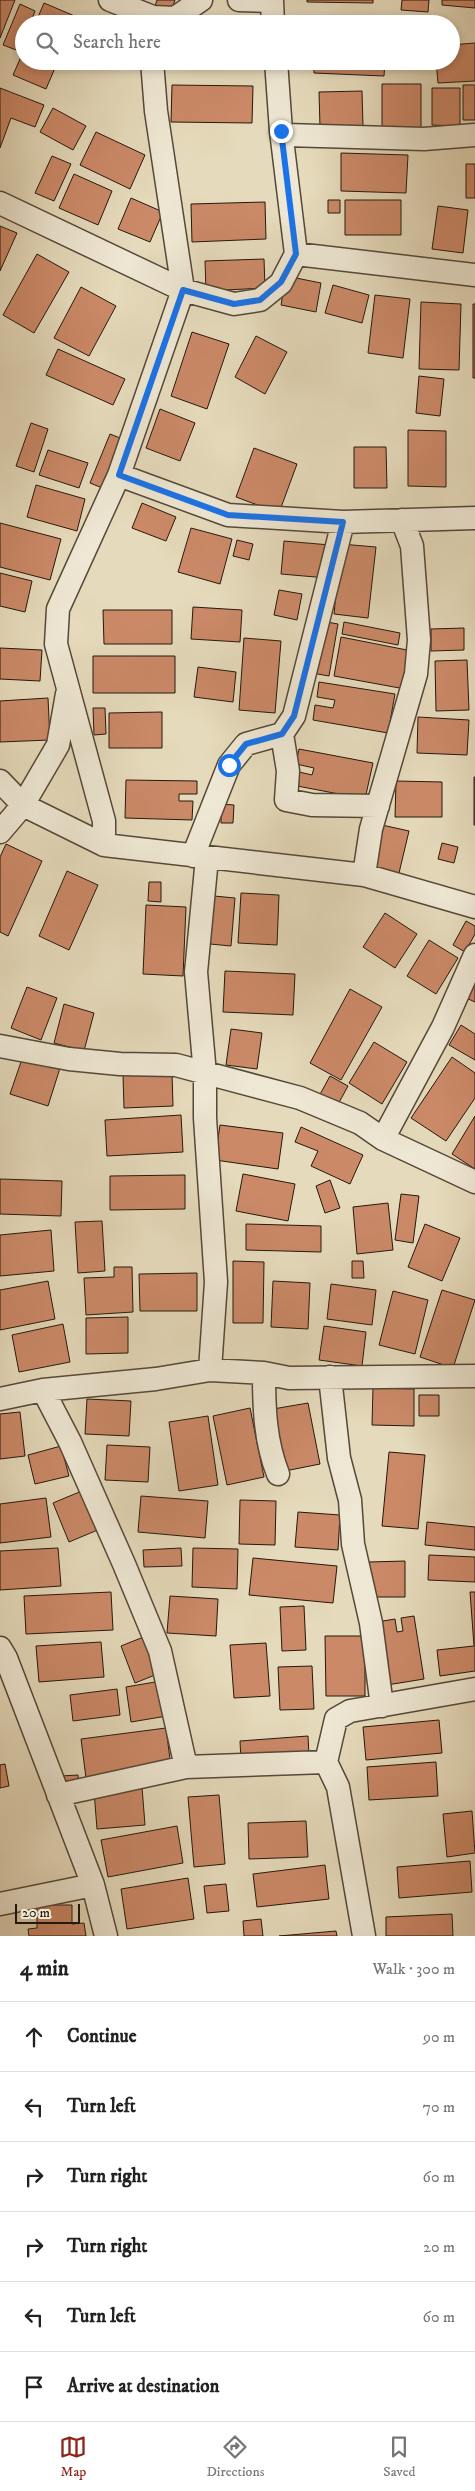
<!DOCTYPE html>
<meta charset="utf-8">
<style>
body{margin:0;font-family:"IM FELL DW Pica",serif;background:#f6f6f6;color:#222}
.scale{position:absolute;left:15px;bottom:12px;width:65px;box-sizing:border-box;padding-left:5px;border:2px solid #25180c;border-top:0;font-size:14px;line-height:18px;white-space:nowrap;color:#25180c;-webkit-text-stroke:4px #eee7d3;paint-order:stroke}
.stop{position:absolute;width:15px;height:15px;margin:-11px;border:4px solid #1a73e8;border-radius:50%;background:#fff}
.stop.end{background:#1a73e8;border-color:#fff;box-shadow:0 1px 5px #0008}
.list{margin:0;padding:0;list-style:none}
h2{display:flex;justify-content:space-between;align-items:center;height:65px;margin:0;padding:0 20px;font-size:21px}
h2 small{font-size:16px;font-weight:400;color:#767676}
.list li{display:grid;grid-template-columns:32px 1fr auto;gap:15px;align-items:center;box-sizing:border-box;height:70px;padding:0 20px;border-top:1px solid #e0e0e0}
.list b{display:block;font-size:19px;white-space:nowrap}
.list em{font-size:16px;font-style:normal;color:#767676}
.icon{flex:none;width:28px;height:28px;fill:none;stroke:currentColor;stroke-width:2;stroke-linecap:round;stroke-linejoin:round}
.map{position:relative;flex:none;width:475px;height:1936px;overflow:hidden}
.search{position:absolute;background:#fff;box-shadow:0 2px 8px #0003;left:15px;right:15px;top:15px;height:55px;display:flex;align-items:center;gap:12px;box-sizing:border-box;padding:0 18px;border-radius:28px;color:#767676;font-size:19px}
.sheet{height:485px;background:#fff}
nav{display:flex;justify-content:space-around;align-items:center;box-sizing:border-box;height:70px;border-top:1px solid #e0e0e0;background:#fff;font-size:14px;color:#767676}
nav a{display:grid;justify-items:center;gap:2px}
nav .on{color:#8f2418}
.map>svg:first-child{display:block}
.building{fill:#cb8968;stroke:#25180c}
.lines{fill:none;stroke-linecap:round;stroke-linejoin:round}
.street-casing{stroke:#554838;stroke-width:25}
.street{stroke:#eee7d3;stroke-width:22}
.route{stroke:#1a73e8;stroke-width:6}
</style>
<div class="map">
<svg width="475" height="1936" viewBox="0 0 475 1936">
<rect width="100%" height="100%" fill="#e5dabb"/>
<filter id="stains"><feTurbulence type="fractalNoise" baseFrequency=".004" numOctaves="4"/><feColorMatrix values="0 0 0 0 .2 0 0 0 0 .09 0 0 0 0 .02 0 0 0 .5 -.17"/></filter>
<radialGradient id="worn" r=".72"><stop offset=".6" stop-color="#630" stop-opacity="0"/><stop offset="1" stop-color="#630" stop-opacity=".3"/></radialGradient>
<path class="building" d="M0 0H15L0 38Z
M157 0H175L171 12 155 6Z
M307 0H373V3L307 2Z
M402 0H429L428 12 401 10Z
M442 0H475V8L442 5Z
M44 3 77 17 74 24H35Z
M20 4 35 11 30 24H24V39L19 51 3 45Z
M87 18 101 24H85Z
M191 18 261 22 260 24H191Z
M475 43V81L438 83 436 61H451V45Z
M24 50V61H58L46 89 13 75Z
M108 61H129L127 68Z
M314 61H385L384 76 314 73Z
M382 84H421V131H382Z
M172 85 253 86 252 123 171 122Z
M463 85H475V120H463Z
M0 88 44 105 35 127 11 118 0 148Z
M432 88H460V126L432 125Z
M362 91 363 126 320 127 319 92Z
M53 108 86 126 73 150 40 132Z
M96 132 145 155 130 189 80 165Z
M341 153 408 155 406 193 341 191Z
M52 156 71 164 54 201 35 193Z
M466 164H475V198H466Z
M74 174 112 191 98 225 59 208Z
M131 198 163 212 150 242 118 229Z
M328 200H340V213H328Z
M345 200H401V235H345Z
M265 202 266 239 192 242 191 204Z
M438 206 468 210 463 253 432 249Z
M0 226 17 233 0 271Z
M37 254 69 272 34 333 3 315Z
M264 259 265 288 206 291 205 261Z
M286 276 321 283 316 312 281 305Z
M333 285 369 295 362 323 325 313Z
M81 287 116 306 89 356 54 338Z
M375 295 410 299 403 358 368 353Z
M421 302 461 304 459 370 419 369Z
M473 304H475V378H473Z
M192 332 229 344 207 409 171 396Z
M256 336 287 352 265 394 235 377Z
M58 349 125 379 113 405 46 375Z
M419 376 444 379 440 416 416 413Z
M160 409 195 423 180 461 146 448Z
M31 423 48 429 34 472 16 466Z
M408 430 446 431V487L408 486Z
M110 434 125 440 105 489 90 483Z
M354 447H386L387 488H354Z
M254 448 297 464 279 513 236 497Z
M48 450 88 463 79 488 39 475Z
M36 485 85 499 77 531 27 517Z
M142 503 176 517 166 541 132 528Z
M0 523 61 539 50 580 0 567Z
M191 528 232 539 220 584 178 572Z
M237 540 253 544 249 560 233 556Z
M284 541 330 545 327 578 281 574Z
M341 544 376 547 368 618 334 614Z
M0 573 32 581 25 612 0 606Z
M279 590 302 594 297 620 274 615Z
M193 607 242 610 240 642 191 639Z
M103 610H172V644H104Z
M321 621 338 624 329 676 312 673Z
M344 622 400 633 398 645 342 634Z
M464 628V650L431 651V629Z
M341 637 412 651 405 689 334 676Z
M244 638 281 641 275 713 239 710Z
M0 648 42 650 40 681 0 679Z
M93 656H175V693H93Z
M467 660 469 710 436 711 435 661Z
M198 667 236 672 233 702 194 697Z
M319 682 395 694 388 733 313 720 315 705 333 708 335 700 317 697Z
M48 698 50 740 0 742V701Z
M93 708H105L106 734 94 735Z
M162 712V748H109V713Z
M418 717 469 720 467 755 417 753Z
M299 749 373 763 365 799 292 785 295 771 312 775 314 768 296 764Z
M474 777H475V825H474Z
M126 780 197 781V794H179V801H193L192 820 125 818Z
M396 781 442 782V817H395Z
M221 804 234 805 233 823H221Z
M382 825 409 831 399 873 372 867Z
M442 843 458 847 454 863 438 859Z
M6 844 42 861 8 936 0 932V857Z
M67 871 98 885 69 950 39 936Z
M149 882H161V902L148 901Z
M241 893 279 895 277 945 238 943Z
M214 896 235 898 231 946 210 944Z
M146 905 186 907 183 976 143 974Z
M385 913 417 934 395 968 363 947Z
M466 921 475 926V934L465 952 453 945Z
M429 940 458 958 436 994 407 976Z
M225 971 295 974 293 1015 223 1012Z
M475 973V1002L464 997Z
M27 987 57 998 41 1040 11 1028Z
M350 989 382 1007 341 1080 310 1063Z
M64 1004 94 1013 84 1051 54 1043Z
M461 1025 475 1034V1060L449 1045Z
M231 1029 262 1033 257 1069 226 1065Z
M374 1042 407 1062 382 1104 349 1083Z
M23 1056 60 1068 48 1106 10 1094Z
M452 1057 475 1073V1098L446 1141 411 1118Z
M172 1074 173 1106 124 1108 123 1075Z
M330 1076 348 1086 336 1108 318 1098Z
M181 1115 183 1152 107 1156 105 1120Z
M475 1116V1169L452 1154Z
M220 1125 283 1133 278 1169 215 1160Z
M301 1127 363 1155 350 1184 311 1166 318 1151 295 1142Z
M243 1174 295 1184 288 1221 236 1211Z
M185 1175V1209L110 1210V1176Z
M0 1179 62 1181 61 1216 0 1214Z
M330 1180 340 1208 325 1213 316 1186Z
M401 1194 419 1196 413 1243 395 1240Z
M388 1203 393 1250 357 1254 353 1207Z
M102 1221 105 1271 78 1273 75 1222Z
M246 1224 321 1226V1252L246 1250Z
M425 1224 460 1238 442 1281 408 1267Z
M51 1230 54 1271 0 1276V1235Z
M233 1261 264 1262 263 1323H233Z
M352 1261H363L364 1278H352Z
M114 1267H132L133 1312 86 1315 84 1278 114 1277Z
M197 1273V1311H140L139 1274Z
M48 1281 55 1319 0 1330V1290Z
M273 1281 310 1283 308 1329 271 1327Z
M331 1284 376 1290 372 1325 327 1319Z
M442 1290 475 1300 453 1368 420 1357Z
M393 1291 428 1300 415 1354 379 1345Z
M128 1317V1353L86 1354V1318Z
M63 1324 70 1362 19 1372 12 1335Z
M324 1326 366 1332 362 1366 319 1360Z
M373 1388 414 1389V1426L372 1425Z
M419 1395H439V1416H419Z
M87 1399 131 1401 129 1436 85 1434Z
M308 1403 320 1464 285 1471 273 1409Z
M250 1408 264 1477 227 1485 213 1416Z
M20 1412 25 1456 0 1459V1414Z
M208 1416 218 1485 179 1491 169 1422Z
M107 1445 150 1447 148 1482 105 1480Z
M61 1446 69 1476 35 1484 28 1455Z
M389 1452 425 1455 418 1529 382 1526Z
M84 1490 100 1529 69 1542 53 1503Z
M141 1496 208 1501 205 1538 138 1532Z
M46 1498 51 1537 0 1543V1504Z
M240 1500 276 1501 275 1545 239 1544Z
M298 1512 340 1515 338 1550 295 1547Z
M427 1522 475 1527V1550L425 1545Z
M58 1548 61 1586 0 1590V1551Z
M181 1548 182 1566 144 1567 143 1550Z
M193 1548 238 1549 237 1589 192 1587Z
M429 1555 475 1557V1582L428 1580Z
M253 1558 337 1566 333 1603 249 1595Z
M405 1561V1597H369V1562Z
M111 1592 113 1630 26 1634 24 1596Z
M470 1592H475V1671L440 1676 437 1650 474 1646Z
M170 1596 218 1599 216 1636 167 1633Z
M304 1606 306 1650 282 1651 280 1607Z
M414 1616 424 1679 387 1685 377 1622 395 1619 397 1632 403 1631 401 1618Z
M146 1636 160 1673 135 1683 121 1646Z
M325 1636H365V1696H326Z
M101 1642 104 1677 39 1682 36 1646Z
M266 1643 270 1696 234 1698 230 1645Z
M312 1666 314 1709 280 1710 278 1667Z
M161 1681 167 1716 131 1722 126 1687Z
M117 1689 120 1715 73 1721 70 1695Z
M439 1720 442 1753 366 1760 363 1727Z
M166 1728 171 1767 86 1778 81 1739Z
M308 1736 309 1756 241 1761 240 1741Z
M436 1762 438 1796 369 1800 367 1767Z
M5 1764 9 1786 0 1788V1765Z
M78 1775 79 1786 62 1787 61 1776Z
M142 1787 145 1825 97 1829 94 1791Z
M219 1795 225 1864 194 1867 188 1797Z
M472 1811 475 1853 447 1857 443 1814Z
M306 1821 308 1857 249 1859 248 1823Z
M177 1826 183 1863 108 1877 101 1840Z
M470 1861 472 1892 399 1898 397 1867Z
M325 1865 329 1899 257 1907 253 1874Z
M188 1878 194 1919 127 1929 121 1889Z
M226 1884 229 1911 207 1913 204 1886Z
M37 1905H72V1924L84 1923 86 1936H29L28 1929 37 1928Z
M452 1914 453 1936H386V1917Z
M261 1919 263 1936H244L243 1921Z
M336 1931 337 1936H279Z"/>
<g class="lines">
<g class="street-casing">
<path id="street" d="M110 0 153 17 175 18 201 0
M239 0 272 1
M272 0 273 24
M281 131 286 135 424 139 475 135
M0 203 183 290 234 304 260 300 281 283 296 254 281 131 276 61
M296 254 475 275
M119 475 228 515 343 522 475 518
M282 734 288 771 286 800 312 805 378 806
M0 781 23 805 104 845 364 875 475 907
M0 832 23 805 58 745 67 694
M104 845V821L56 644 58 609 119 475 183 290 156 111 152 61
M193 856 229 765 246 744 282 734 294 716 343 522
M207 858 196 972 205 1074V1118L216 1282 210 1370
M364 875 371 829 416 674 419 640 412 546 402 520
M0 1046 69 1059 120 1064 176 1065 300 1098 360 1123 383 1139 475 1182
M383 1139 443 1027 475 955
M264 1373C264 1408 265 1441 278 1474
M330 1377 339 1458 350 1500 353 1544 371 1623 382 1706
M43 1390 70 1442 124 1564 160 1651 186 1767
M0 1399 43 1390 156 1379 210 1370 264 1373 289 1378 475 1376
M0 1648 6 1658 93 1885 106 1936
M58 1795 186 1767 326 1762
M0 1904 93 1885
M364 1936 338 1787 326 1762 336 1719 350 1711 475 1689"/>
</g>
<use href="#street" class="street"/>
</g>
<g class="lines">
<path class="route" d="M229 765 246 744 282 734 294 716 343 522 228 515 119 475 183 290 234 304 260 300 281 282 296 254 281 131"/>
</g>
<rect width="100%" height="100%" filter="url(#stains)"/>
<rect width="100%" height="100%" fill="url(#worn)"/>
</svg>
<div class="scale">20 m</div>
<div class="stop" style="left:229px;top:765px"></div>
<div class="stop end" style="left:281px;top:131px"></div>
<div class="search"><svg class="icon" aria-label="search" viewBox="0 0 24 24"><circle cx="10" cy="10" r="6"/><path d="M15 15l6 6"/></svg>Search here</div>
</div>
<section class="sheet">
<h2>4 min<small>Walk · 300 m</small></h2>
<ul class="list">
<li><svg class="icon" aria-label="ahead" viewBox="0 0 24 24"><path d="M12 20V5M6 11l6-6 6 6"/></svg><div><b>Continue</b></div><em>90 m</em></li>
<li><svg class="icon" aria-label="left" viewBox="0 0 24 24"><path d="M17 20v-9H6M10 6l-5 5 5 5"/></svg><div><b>Turn left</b></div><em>70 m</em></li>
<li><svg class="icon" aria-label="right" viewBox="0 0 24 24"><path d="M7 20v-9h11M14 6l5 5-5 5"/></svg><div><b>Turn right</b></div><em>60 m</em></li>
<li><svg class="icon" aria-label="right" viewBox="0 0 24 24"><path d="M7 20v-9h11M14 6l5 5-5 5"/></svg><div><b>Turn right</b></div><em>20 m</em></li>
<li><svg class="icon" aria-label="left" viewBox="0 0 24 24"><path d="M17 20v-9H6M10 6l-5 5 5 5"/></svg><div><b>Turn left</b></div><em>60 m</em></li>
<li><svg class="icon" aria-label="arrive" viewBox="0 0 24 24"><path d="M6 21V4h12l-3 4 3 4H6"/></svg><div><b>Arrive at destination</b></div></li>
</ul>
</section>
<nav>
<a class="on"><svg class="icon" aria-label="map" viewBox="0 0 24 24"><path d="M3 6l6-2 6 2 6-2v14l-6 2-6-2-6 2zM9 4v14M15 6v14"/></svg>Map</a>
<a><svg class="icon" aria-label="directions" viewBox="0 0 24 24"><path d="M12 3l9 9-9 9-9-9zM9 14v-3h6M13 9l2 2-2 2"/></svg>Directions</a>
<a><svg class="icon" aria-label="saved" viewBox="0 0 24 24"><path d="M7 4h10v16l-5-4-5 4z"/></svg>Saved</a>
</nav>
